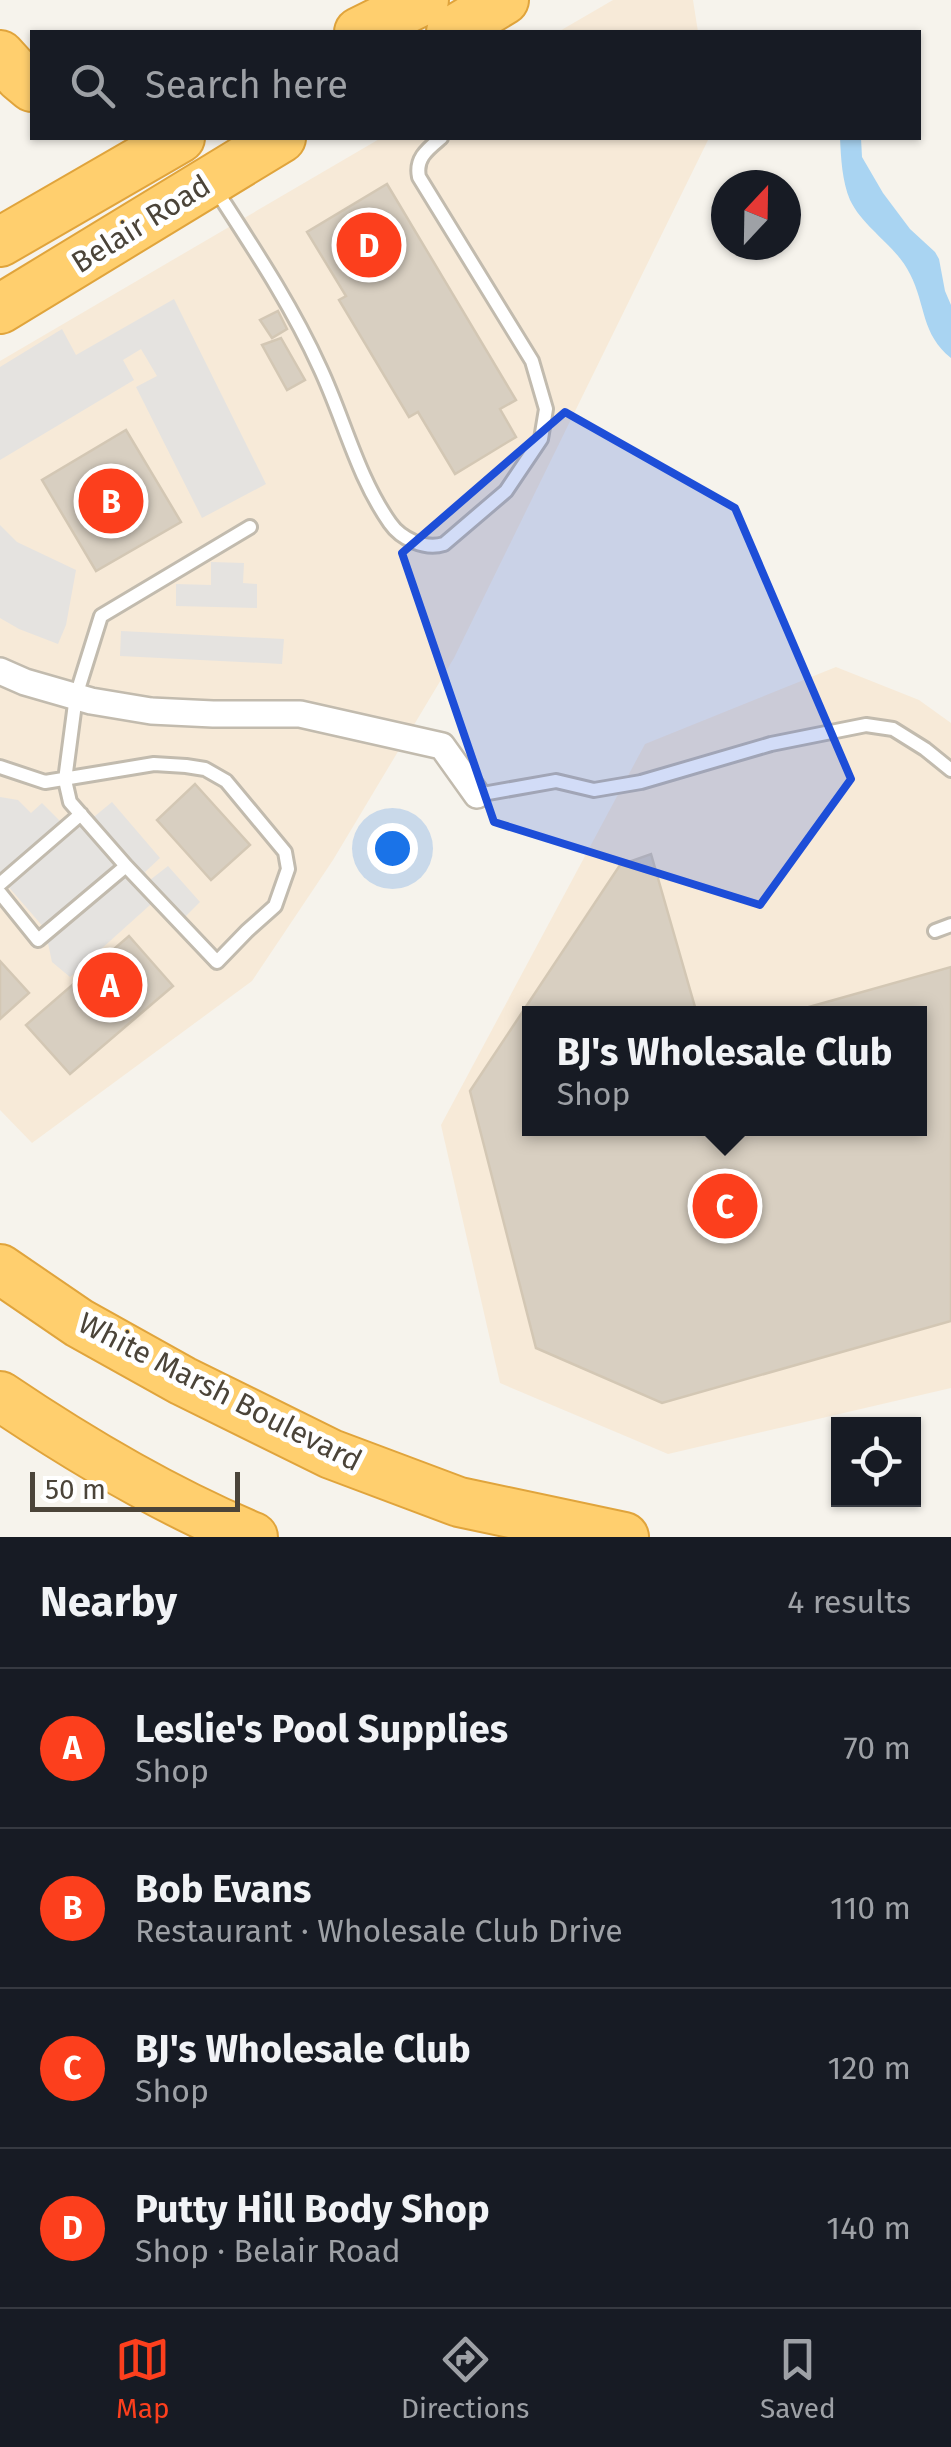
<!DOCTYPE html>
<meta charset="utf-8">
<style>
body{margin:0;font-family:"Fira Sans",sans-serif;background:#242831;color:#f1f3f6}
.controls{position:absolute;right:30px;bottom:30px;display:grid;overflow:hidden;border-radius:0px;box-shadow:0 2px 8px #0004}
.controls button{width:90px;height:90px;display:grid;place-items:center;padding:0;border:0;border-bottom:2px solid #363941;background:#171b24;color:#f1f3f6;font:50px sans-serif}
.compass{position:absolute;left:711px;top:170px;width:90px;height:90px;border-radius:50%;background:#171b24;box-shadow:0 2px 8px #0004;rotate:22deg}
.scale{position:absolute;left:30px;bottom:25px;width:210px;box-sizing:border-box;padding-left:10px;border:5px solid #4b4439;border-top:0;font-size:28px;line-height:35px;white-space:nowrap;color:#4b4439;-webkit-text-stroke:8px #fff;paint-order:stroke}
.you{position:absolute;left:392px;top:848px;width:35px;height:35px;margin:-25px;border:8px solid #fff;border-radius:50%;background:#1a73e8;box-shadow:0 0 0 15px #1a73e833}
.badge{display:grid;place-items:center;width:65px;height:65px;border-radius:50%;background:#fc3f1d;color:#fff;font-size:32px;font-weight:700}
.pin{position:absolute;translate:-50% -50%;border:5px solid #fff;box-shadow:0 2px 10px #0006}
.popup{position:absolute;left:522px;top:1006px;width:405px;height:130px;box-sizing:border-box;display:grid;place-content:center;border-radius:0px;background:#171b24;filter:drop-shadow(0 2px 8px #0005);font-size:32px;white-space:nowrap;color:#9ea1a6}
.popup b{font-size:38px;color:#f1f3f6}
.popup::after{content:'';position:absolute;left:50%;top:100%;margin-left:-20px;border:20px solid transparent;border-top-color:#171b24}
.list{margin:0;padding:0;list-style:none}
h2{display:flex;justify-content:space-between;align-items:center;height:130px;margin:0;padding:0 40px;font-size:42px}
h2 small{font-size:32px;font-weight:400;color:#9ea1a6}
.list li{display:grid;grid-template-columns:65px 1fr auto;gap:30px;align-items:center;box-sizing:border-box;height:160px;padding:0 40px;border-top:2px solid #363941}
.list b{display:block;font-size:38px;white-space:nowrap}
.list p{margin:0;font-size:32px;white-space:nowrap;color:#9ea1a6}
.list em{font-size:32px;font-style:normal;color:#9ea1a6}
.icon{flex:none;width:55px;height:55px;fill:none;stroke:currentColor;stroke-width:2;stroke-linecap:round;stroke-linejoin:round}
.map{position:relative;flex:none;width:951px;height:1537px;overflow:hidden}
.search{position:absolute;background:#171b24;box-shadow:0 2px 8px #0004;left:30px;right:30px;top:30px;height:110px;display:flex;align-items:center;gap:25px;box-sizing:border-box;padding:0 35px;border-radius:0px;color:#9ea1a6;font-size:38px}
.sheet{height:770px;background:#171b24}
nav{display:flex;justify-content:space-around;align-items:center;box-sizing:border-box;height:140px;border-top:2px solid #363941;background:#171b24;font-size:28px;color:#9ea1a6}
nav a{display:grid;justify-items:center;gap:5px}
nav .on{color:#fc3f1d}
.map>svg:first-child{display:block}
.commercial{fill:#f7ead8;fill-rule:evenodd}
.parking{fill:#e5e3e0}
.water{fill:#a9d4f2}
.building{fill:#d8cfc1;stroke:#d3c7b4;stroke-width:2.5}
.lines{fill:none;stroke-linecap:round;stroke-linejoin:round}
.lane-casing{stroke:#c2bbae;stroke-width:18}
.street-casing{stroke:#c2bbae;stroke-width:30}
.highway-casing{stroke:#e0a43c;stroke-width:52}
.lane{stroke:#fff;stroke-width:12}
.street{stroke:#fff;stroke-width:25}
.highway{stroke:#ffcf6e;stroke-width:48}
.marked{fill:#1d4ed8;fill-opacity:0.2;stroke:#1d4ed8;stroke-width:8;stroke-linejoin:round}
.labels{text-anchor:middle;stroke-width:10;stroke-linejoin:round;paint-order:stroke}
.street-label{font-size:30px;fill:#4b4439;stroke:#fff}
</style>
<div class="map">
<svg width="951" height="1537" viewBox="0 0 951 1537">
<rect width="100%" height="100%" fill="#f6f3ec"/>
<path class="commercial" d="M613 0H693L698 32H558Z
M381 138H709L454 658 333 860 252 981 32 1143 0 1110V361Z
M836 667 919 700 951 723V1388L668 1454 500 1383 441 1125 645 744ZM530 1014H920V1128H530Z"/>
<path class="parking" d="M174 299 266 484 202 518 136 387 157 376 141 349 123 360 134 380 0 460V367L62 329 76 355Z
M0 525 17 542 76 570 66 625 58 644 19 629 0 618Z
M211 562 244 563 243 583 257 584V608L176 606V584L211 585Z
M121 631 284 639 282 664 120 656Z
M0 797 18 800 31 813 42 803 60 821 95 816 112 802 160 858 145 872 150 880 168 866 200 902 183 919 160 896 70 977 52 962 45 929 0 877Z"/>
<path class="water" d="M840 138H861L862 157 883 193 910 229 935 252 939 259 945 291 951 305V358C921 334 926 305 910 274 896 245 864 229 850 200 842 181 841 158 840 138Z"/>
<path class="building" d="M387 184 516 400 500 409 516 437 455 474 418 412 409 417 339 300 346 296 307 232Z
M278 311 287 329 272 338 260 320Z
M281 338 305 380 287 390 262 345Z
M126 430 181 522 96 571 42 480Z
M195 784 250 845 211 880 157 820Z
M651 854 697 1014H530V1128H920V1014H784L951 967V1321L662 1403 536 1348 470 1091 620 865Z
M129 936 173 986 70 1074 26 1025Z
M0 961 29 993 0 1019Z"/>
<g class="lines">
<g class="lane-casing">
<path id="lane" d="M214 187C252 246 291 304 320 368 344 419 357 476 390 523 401 539 425 550 444 544L506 491 541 439 546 409 532 361 419 177C415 158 428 149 441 138
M0 767 45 782 154 764 186 766 205 769 226 781 285 852 288 869 275 906 247 931 217 962 126 866 70 802 65 780 76 696 101 616 250 527
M477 795 556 781 594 790 641 782 771 744 866 725 893 729 925 749 951 770
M0 884 81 814
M0 893 38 940 126 866
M935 931 951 925"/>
</g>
<g class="street-casing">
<path id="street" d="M0 671 25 682 91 701 151 711 213 714H300L442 746 477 795"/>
</g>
<g class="highway-casing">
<path id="highway" d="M359 32 424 0
M451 32 504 0
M0 55 20 77 32 87
M0 242 180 138
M0 309 281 138
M0 1269 79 1323 183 1381 331 1454 459 1502 624 1537
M0 1396C80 1450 164 1500 253 1537"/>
</g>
<use href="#lane" class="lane"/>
<use href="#street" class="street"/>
<use href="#highway" class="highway"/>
</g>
<path class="marked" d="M565 412 735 508 851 779 760 905 494 822 402 553Z"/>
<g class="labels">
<g class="street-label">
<text transform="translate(141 224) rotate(-32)" y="10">Belair Road</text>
<text transform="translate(220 1392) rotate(27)" y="10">White Marsh Boulevard</text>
</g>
</g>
</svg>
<div class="controls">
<button><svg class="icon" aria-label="locate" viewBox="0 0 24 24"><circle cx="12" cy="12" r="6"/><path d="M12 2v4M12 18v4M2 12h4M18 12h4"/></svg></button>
</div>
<svg class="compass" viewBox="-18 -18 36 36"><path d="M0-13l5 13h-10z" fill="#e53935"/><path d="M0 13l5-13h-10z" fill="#9ea1a6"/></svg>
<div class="scale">50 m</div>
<div class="you"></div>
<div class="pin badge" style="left:110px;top:985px">A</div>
<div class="pin badge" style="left:111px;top:501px">B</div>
<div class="pin badge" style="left:725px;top:1206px">C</div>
<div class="popup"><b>BJ's Wholesale Club</b>Shop</div>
<div class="pin badge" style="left:369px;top:245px">D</div>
<div class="search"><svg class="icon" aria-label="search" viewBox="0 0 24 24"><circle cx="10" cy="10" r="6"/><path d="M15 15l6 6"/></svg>Search here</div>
</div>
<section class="sheet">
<h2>Nearby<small>4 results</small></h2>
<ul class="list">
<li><span class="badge">A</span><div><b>Leslie's Pool Supplies</b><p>Shop</p></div><em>70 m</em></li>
<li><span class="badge">B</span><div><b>Bob Evans</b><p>Restaurant · Wholesale Club Drive</p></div><em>110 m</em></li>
<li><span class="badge">C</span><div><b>BJ's Wholesale Club</b><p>Shop</p></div><em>120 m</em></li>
<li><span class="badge">D</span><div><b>Putty Hill Body Shop</b><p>Shop · Belair Road</p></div><em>140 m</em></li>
</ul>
</section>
<nav>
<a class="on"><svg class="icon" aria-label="map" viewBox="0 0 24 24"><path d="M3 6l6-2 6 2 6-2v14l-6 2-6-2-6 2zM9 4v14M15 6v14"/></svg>Map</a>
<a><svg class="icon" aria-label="directions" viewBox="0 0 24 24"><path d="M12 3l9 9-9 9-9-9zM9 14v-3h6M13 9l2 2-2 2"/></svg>Directions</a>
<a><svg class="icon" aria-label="saved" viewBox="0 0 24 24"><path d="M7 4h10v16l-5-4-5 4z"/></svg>Saved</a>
</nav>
